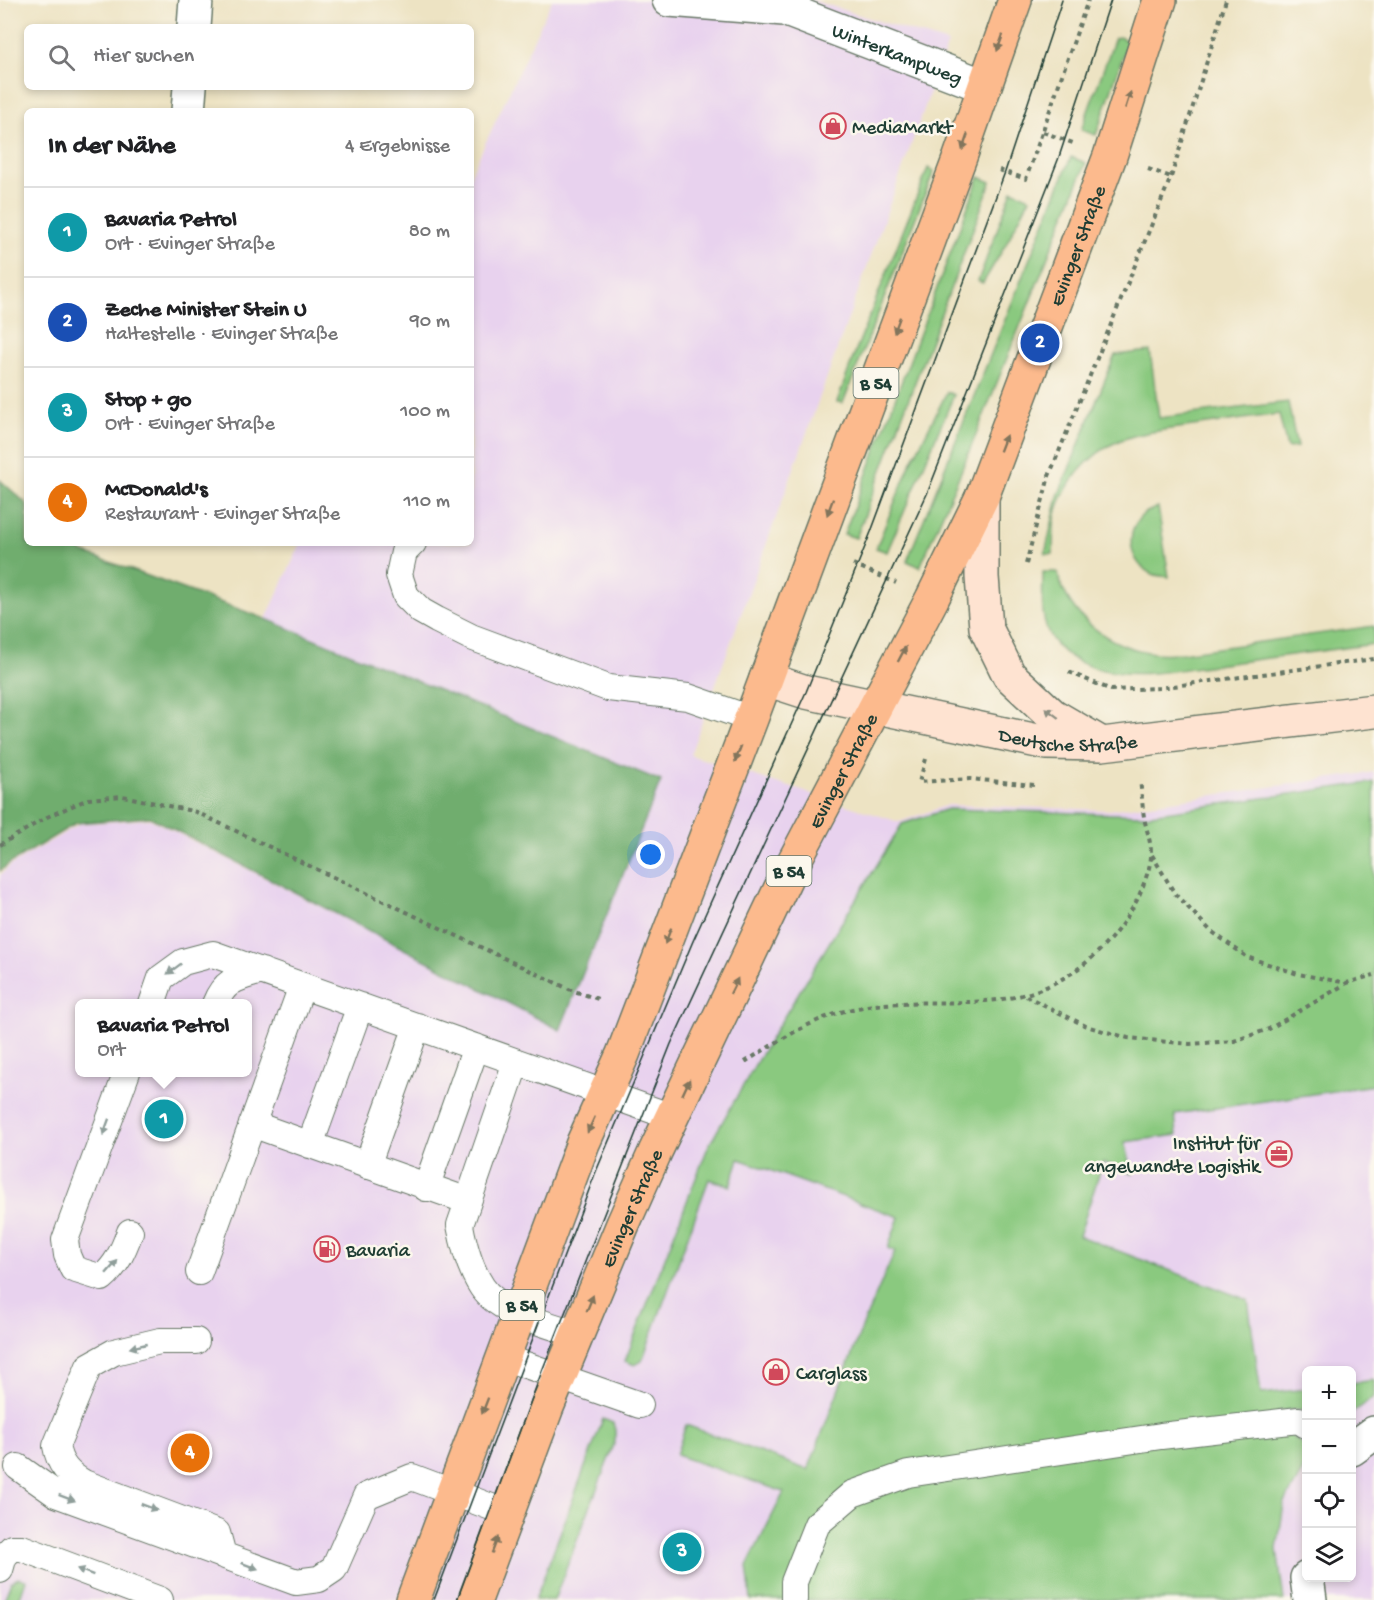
<!DOCTYPE html>
<html lang="de">
<meta charset="utf-8">
<style>
body{margin:0;font-family:"Gochi Hand",sans-serif;background:#f2f2f2;color:#202124}
.controls{position:absolute;right:18px;bottom:18px;display:grid;overflow:hidden;border-radius:9px;box-shadow:0 3px 9px #0003}
.controls button{width:54px;height:54px;display:grid;place-items:center;padding:0;border:0;border-bottom:2px solid #e0e0e0;background:#fff;color:#202124;font:30px sans-serif}
.you{position:absolute;left:651px;top:855px;width:21px;height:21px;margin:-15px;border:4px solid #fff;border-radius:50%;background:#1a73e8;box-shadow:0 0 0 9px #1a73e833}
.badge{display:grid;place-items:center;width:39px;height:39px;border-radius:50%;background:#111827;color:#fff;font-size:20px;font-weight:700}
.pin{position:absolute;translate:-50% -50%;border:3px solid #fff;box-shadow:0 2px 6px #0006}
.popup{position:absolute;left:75px;top:999px;width:177px;height:78px;box-sizing:border-box;display:grid;place-content:center;border-radius:9px;background:#fff;filter:drop-shadow(0 2px 4px #0005);font-size:20px;white-space:nowrap;color:#757577}
.popup b{font-size:22px;color:#202124}
.popup::after{content:'';position:absolute;left:50%;top:100%;margin-left:-12px;border:12px solid transparent;border-top-color:#fff}
.list{margin:0;padding:0;list-style:none}
h2{display:flex;justify-content:space-between;align-items:center;height:78px;margin:0;padding:0 24px;font-size:26px}
h2 small{font-size:20px;font-weight:400;color:#757577}
.list li{display:grid;grid-template-columns:39px 1fr auto;gap:18px;align-items:center;box-sizing:border-box;height:90px;padding:0 24px;border-top:2px solid #e0e0e0}
.list b{display:block;font-size:22px;white-space:nowrap}
.list p{margin:0;font-size:20px;white-space:nowrap;color:#757577}
.list em{font-size:20px;font-style:normal;color:#757577}
.icon{flex:none;width:33px;height:33px;fill:none;stroke:currentColor;stroke-width:2;stroke-linecap:round;stroke-linejoin:round}
.map{position:relative;flex:none;width:1374px;height:1600px;overflow:hidden}
.search{position:absolute;background:#fff;box-shadow:0 3px 9px #0003;left:24px;top:24px;width:450px;height:66px;display:flex;align-items:center;gap:15px;box-sizing:border-box;padding:0 21px;border-radius:9px;color:#757577;font-size:22px}
.panel{position:absolute;background:#fff;box-shadow:0 3px 9px #0003;left:24px;top:108px;width:450px;height:438px;border-radius:9px}
.map>svg:first-child{display:block}
.built{fill:#e8d2ee;fill-rule:evenodd}
.green{fill:#8ac97f;stroke:#54835a;stroke-width:1.5}
.forest{fill:#6fad6e;stroke:#477551;stroke-width:1.5}
.lines{fill:none;stroke-linecap:round;stroke-linejoin:round}
.lane-casing{stroke:#677766;stroke-width:28}
.street-casing{stroke:#677766;stroke-width:36}
.secondary-casing{stroke:#677766;stroke-width:36}
.primary-casing{stroke:#677766;stroke-width:36}
.path{stroke:#677766;stroke-width:4;stroke-dasharray:4.5 4.5;stroke-linecap:butt}
.lane{stroke:#fff;stroke-width:26}
.street{stroke:#fff;stroke-width:33}
.secondary{stroke:#fee3d1;stroke-width:33}
.primary{stroke:#fcba8d;stroke-width:33}
.tram{stroke:#1f3d34;stroke-width:1.5}
.oneway{fill:#82755c}
.oneway2{fill:#8e9082}
.oneway3{fill:#8f9e9a}
.labels{text-anchor:middle;stroke-width:5;stroke-linejoin:round;paint-order:stroke}
.shield{fill:#fbf7ec;stroke:#61756b;stroke-width:1.5}
.shield-label{font-size:18px;font-weight:bold;fill:#1f3d34}
.street-label{font-size:20px;fill:#1f3d34;stroke:#fbf7ec}
.poi-label{font-size:20px;fill:#1f3d34;stroke:#fbf7ec;text-anchor:start}
</style>
<div class="map">
<svg width="1374" height="1600" viewBox="0 0 1374 1600">
<rect width="100%" height="100%" fill="#fbf7ec"/>
<filter id="ink" filterUnits="userSpaceOnUse"><feTurbulence type="fractalNoise" baseFrequency=".0167" numOctaves="2"/><feDisplacementMap in="SourceGraphic" scale="12" xChannelSelector="R" yChannelSelector="G"/><feConvolveMatrix kernelMatrix="1 2 1 2 8 2 1 2 1" color-interpolation-filters="sRGB"/></filter>
<filter id="wash" filterUnits="userSpaceOnUse"><feTurbulence type="fractalNoise" baseFrequency=".008" numOctaves="4" result="noise"/><feDisplacementMap in="SourceGraphic" scale="24" xChannelSelector="R" yChannelSelector="G"/><feGaussianBlur stdDeviation="1.35" result="paint"/><feColorMatrix in="noise" values="0 0 0 0 0 0 0 0 0 0 0 0 0 0 0 0 0 1.4 0 .05"/><feComposite in="paint" operator="in"/></filter>
<g filter="url(#wash)">
<rect width="100%" height="100%" fill="#ede3c3"/>
<path class="built" d="M552 0H812L948 43 690 755 899 822 948 805 1110 810 1374 772V1600H0V875L11 865 79 824 150 819 560 1030 661 781 266 619 301 543H471V174ZM80 1004H248V1072H80ZM1306 1370H1352V1578H1306Z"/>
<path class="green" d="M1119 37 1128 41 1096 135 1081 130 1115 38Z
M1071 157 1086 163 960 474 920 567 907 561Z
M928 168 934 171 843 403 837 402 856 350Z
M979 177 991 182 856 538 844 534Z
M1012 190 1030 198 1005 246 983 283 978 281Z
M1150 351 1159 418 1288 402 1297 447 1287 448 1279 414C1251 418 1222 422 1193 426 1172 429 1150 431 1130 437 1099 445 1071 474 1059 504 1053 520 1053 537 1053 554H1045L1058 496 1115 355Z
M947 392 954 395 887 552 876 548 909 467Z
M1158 507 1169 577C1163 576 1155 576 1150 573 1128 561 1124 529 1145 513 1149 511 1154 509 1158 507Z
M1043 572H1057C1069 617 1108 647 1154 653 1163 654 1172 653 1182 653L1374 626V644C1321 651 1268 658 1215 665 1182 669 1147 677 1114 672 1091 669 1065 659 1052 639 1039 620 1043 593 1043 572Z
M1374 782V1085L1175 1114 1177 1135 1125 1142 1133 1174 1103 1162 1079 1236 1248 1300 1261 1394 1306 1389V1409L1278 1411 1285 1432 1306 1446V1465L1284 1504 1277 1549 1284 1600H751L747 1566 784 1492 676 1455 686 1425 808 1470 865 1320 895 1251 888 1248 899 1217 739 1159 730 1186 709 1179 642 1361 635 1365 625 1361 708 1147 763 1051 902 824 948 809 1144 815Z
M1374 1380V1397L1352 1413V1383Z
M603 1419 613 1423 615 1430V1442L554 1600H535Z
M18 1578 26 1580 19 1600H4L11 1582Z"/>
<path class="forest" d="M0 480 27 504V543H72L82 552 266 619 661 781 560 1030 150 817 76 823 9 864 0 871Z"/>
</g>
<g filter="url(#ink)">
<g class="lines">
<g class="lane-casing">
<path id="lane" d="M413 543 404 552 399 575 406 596 421 611 437 620 471 637 608 688 688 697 751 719
M152 1004 161 978 183 962 213 954 672 1117
M215 1004C225 979 238 978 262 971
M516 1062 460 1225C464 1247 470 1269 482 1287 498 1312 551 1326 578 1334
M127 1072 65 1240 67 1255 73 1269 102 1278C117 1265 123 1251 130 1232
M252 1124 468 1201
M310 1145 360 1006
M367 1166 417 1026
M426 1188 476 1047
M199 1272 302 986
M196 1341H160L114 1352 89 1366 56 1446C59 1464 68 1474 84 1483L217 1533 223 1555
M503 1357 640 1405
M18 1467 56 1494 296 1582 319 1579 334 1569 366 1496 412 1477 507 1513
M0 1570 4 1556 12 1548H22L160 1600
M794 1600V1582L817 1524 852 1494 908 1474 1161 1436 1299 1420 1306 1425"/>
</g>
<g class="street-casing">
<g id="street">
<path id="s1" d="M669 0 784 9 984 86"/>
<path d="M194 27 196 0"/>
<path d="M188 111 190 87"/>
<path d="M1352 1449 1374 1433"/>
<path d="M1307 1578 1310 1600"/>
</g>
</g>
<g class="secondary-casing">
<g id="secondary">
<path d="M982 497V577L986 628 1009 675 1052 715 1100 743"/>
<path id="s2" d="M766 679 806 692 1047 743 1102 744 1374 711"/>
</g>
</g>
<g class="primary-casing">
<g id="primary">
<path d="M413 1600 583 1143 623 1054 751 719 960 157 1015 0"/>
<path id="s3" d="M475 1600 547 1407 623 1224 656 1150 787 875 932 599 982 497 1110 156 1160 0"/>
</g>
</g>
<path class="path" d="M1043 132 1073 143
M1148 169 1171 177
M999 170 1026 179 1088 0
M853 564 896 583
M1026 564 1049 476 1171 177 1226 0
M1069 672 1111 690 1159 688 1374 659
M926 759 919 782 970 779 1034 785
M0 845 47 817 88 799 123 796 196 812 571 990 601 1000
M1152 855 1175 894 1211 931 1247 957 1298 974 1347 983 1374 975
M1026 996 1086 1026 1128 1038 1190 1044 1234 1041 1269 1029 1347 983
M745 1062C777 1042 808 1021 845 1011 891 998 939 1005 985 1001 1053 997 1105 959 1137 900 1142 889 1152 865 1151 853 1151 841 1146 829 1144 817 1142 805 1142 793 1140 781"/>
<use href="#lane" class="lane"/>
<use href="#street" class="street"/>
<use href="#secondary" class="secondary"/>
<use href="#primary" class="primary"/>
<path class="tram" d="M434 1600 595 1174 693 941 806 692 871 532 1005 172 1062 0
M457 1600 542 1371 671 1044 927 494 1058 160 1111 0"/>
</g>
<defs><path id="oneway-solid" d="M-6-.8H1V-3.2L6.5 0L1 3.2V.8H-6Z" transform="scale(1.5)"/></defs>
<g class="oneway">
<use href="#oneway-solid" transform="translate(1000 43) rotate(110)"/>
<use href="#oneway-solid" transform="translate(1128 100) rotate(-72)"/>
<use href="#oneway-solid" transform="translate(965 142) rotate(109)"/>
<use href="#oneway-solid" transform="translate(897 325) rotate(110)"/>
<use href="#oneway-solid" transform="translate(1003 443) rotate(-69)"/>
<use href="#oneway-solid" transform="translate(830 507) rotate(110)"/>
<use href="#oneway-solid" transform="translate(902 654) rotate(-62)"/>
<use href="#oneway-solid" transform="translate(738 754) rotate(111)"/>
<use href="#oneway-solid" transform="translate(668 936) rotate(111)"/>
<use href="#oneway-solid" transform="translate(734 986) rotate(-64)"/>
<use href="#oneway-solid" transform="translate(686 1087) rotate(-65)"/>
<use href="#oneway-solid" transform="translate(591 1125) rotate(115)"/>
<use href="#oneway-solid" transform="translate(590 1303) rotate(-68)"/>
<use href="#oneway-solid" transform="translate(485 1406) rotate(111)"/>
<use href="#oneway-solid" transform="translate(495 1545) rotate(-69)"/>
</g>
<use class="oneway2" href="#oneway-solid" transform="translate(1052 713) rotate(-143)"/>
<g class="oneway3">
<use href="#oneway-solid" transform="translate(174 969) rotate(143)"/>
<use href="#oneway-solid" transform="translate(106 1127) rotate(110)"/>
<use href="#oneway-solid" transform="translate(112 1267) rotate(-49)"/>
<use href="#oneway-solid" transform="translate(138 1346) rotate(167)"/>
<use href="#oneway-solid" transform="translate(67 1498) rotate(20)"/>
<use href="#oneway-solid" transform="translate(149 1507) rotate(21)"/>
<use href="#oneway-solid" transform="translate(250 1566) rotate(20)"/>
<use href="#oneway-solid" transform="translate(85 1572) rotate(-159)"/>
</g>
</g>
<defs>
<g id="shop-ring" transform="scale(1.35)"><circle r="9.5" fill="#fbf7ec" stroke="#d1495b" stroke-width="1.5"/><path d="M-5-2.5h2.3a2.7 3.5 0 0 1 5.4 0H5L5.5 6h-11ZM-1.5-2.5h3a1.5 2.3 0 0 0-3 0Z" fill="#d1495b"/></g>
<g id="office-ring" transform="scale(1.35)"><circle r="9.5" fill="#fbf7ec" stroke="#d1495b" stroke-width="1.5"/><path d="M-6-3h4V-5.5h4V-3h4V5H-6ZM-1-4.5V-3h2v-1.5ZM-6 0V1H6V0Z" fill="#d1495b"/></g>
<g id="fuel-ring" transform="scale(1.35)"><circle r="9.5" fill="#fbf7ec" stroke="#d1495b" stroke-width="1.5"/><path d="M-5.5-6h7V0h2V4h1.3V-2.5L3-4.5l.8-.8L6-3V5H2.5V1h-1V6h-7ZM-4.2-4.7v3.2H.2V-4.7Z" fill="#d1495b"/></g>
</defs>
<g fill-rule="evenodd">
<use href="#shop-ring" x="833" y="126"/>
<use href="#office-ring" x="1279" y="1154"/>
<use href="#fuel-ring" x="327" y="1249"/>
<use href="#shop-ring" x="776" y="1372"/>
</g>
<g class="labels">
<g class="shield">
<rect x="853.5" y="368" width="45" height="30" rx="4.5"/>
<rect x="766.5" y="856" width="45" height="30" rx="4.5"/>
<rect x="499.5" y="1290" width="45" height="30" rx="4.5"/>
</g>
<g class="shield-label">
<text x="876" y="389">B 54</text>
<text x="789" y="877">B 54</text>
<text x="522" y="1311">B 54</text>
</g>
<g class="street-label">
<text dy="7" stroke="none"><textPath href="#s1" startOffset="237">Winterkampweg</textPath></text>
<text dy="7" stroke="none"><textPath href="#s3" startOffset="1484">Evinger Straße</textPath></text>
<text dy="7" stroke="none"><textPath href="#s2" startOffset="309">Deutsche Straße</textPath></text>
<text dy="7" stroke="none"><textPath href="#s3" startOffset="908">Evinger Straße</textPath></text>
<text dy="7" stroke="none"><textPath href="#s3" startOffset="422">Evinger Straße</textPath></text>
</g>
<g class="poi-label">
<text x="852" y="133">MediaMarkt</text>
<text x="1260" y="1149" text-anchor="end">Institut für<tspan x="1260" dy="23">angewandte Logistik</tspan></text>
<text x="346" y="1256">Bavaria</text>
<text x="796" y="1379">Carglass</text>
</g>
</g>
</svg>
<div class="controls">
<button>+</button>
<button>−</button>
<button><svg class="icon" aria-label="locate" viewBox="0 0 24 24"><circle cx="12" cy="12" r="6"/><path d="M12 2v4M12 18v4M2 12h4M18 12h4"/></svg></button>
<button><svg class="icon" aria-label="layers" viewBox="0 0 24 24"><path d="M12 4l9 5-9 5-9-5zM3 14l9 5 9-5"/></svg></button>
</div>
<div class="you"></div>
<div class="pin badge" style="left:164px;top:1119px;background:#0f9aa8">1</div>
<div class="popup"><b>Bavaria Petrol</b>Ort</div>
<div class="pin badge" style="left:1040px;top:343px;background:#1a4fb4">2</div>
<div class="pin badge" style="left:682px;top:1552px;background:#0f9aa8">3</div>
<div class="pin badge" style="left:190px;top:1453px;background:#e8710a">4</div>
<div class="search"><svg class="icon" aria-label="search" viewBox="0 0 24 24"><circle cx="10" cy="10" r="6"/><path d="M15 15l6 6"/></svg>Hier suchen</div>
<section class="panel">
<h2>In der Nähe<small>4 Ergebnisse</small></h2>
<ul class="list">
<li><span class="badge" style="background:#0f9aa8">1</span><div><b>Bavaria Petrol</b><p>Ort · Evinger Straße</p></div><em>80 m</em></li>
<li><span class="badge" style="background:#1a4fb4">2</span><div><b>Zeche Minister Stein U</b><p>Haltestelle · Evinger Straße</p></div><em>90 m</em></li>
<li><span class="badge" style="background:#0f9aa8">3</span><div><b>Stop + go</b><p>Ort · Evinger Straße</p></div><em>100 m</em></li>
<li><span class="badge" style="background:#e8710a">4</span><div><b>McDonald's</b><p>Restaurant · Evinger Straße</p></div><em>110 m</em></li>
</ul>
</section>
</div>
